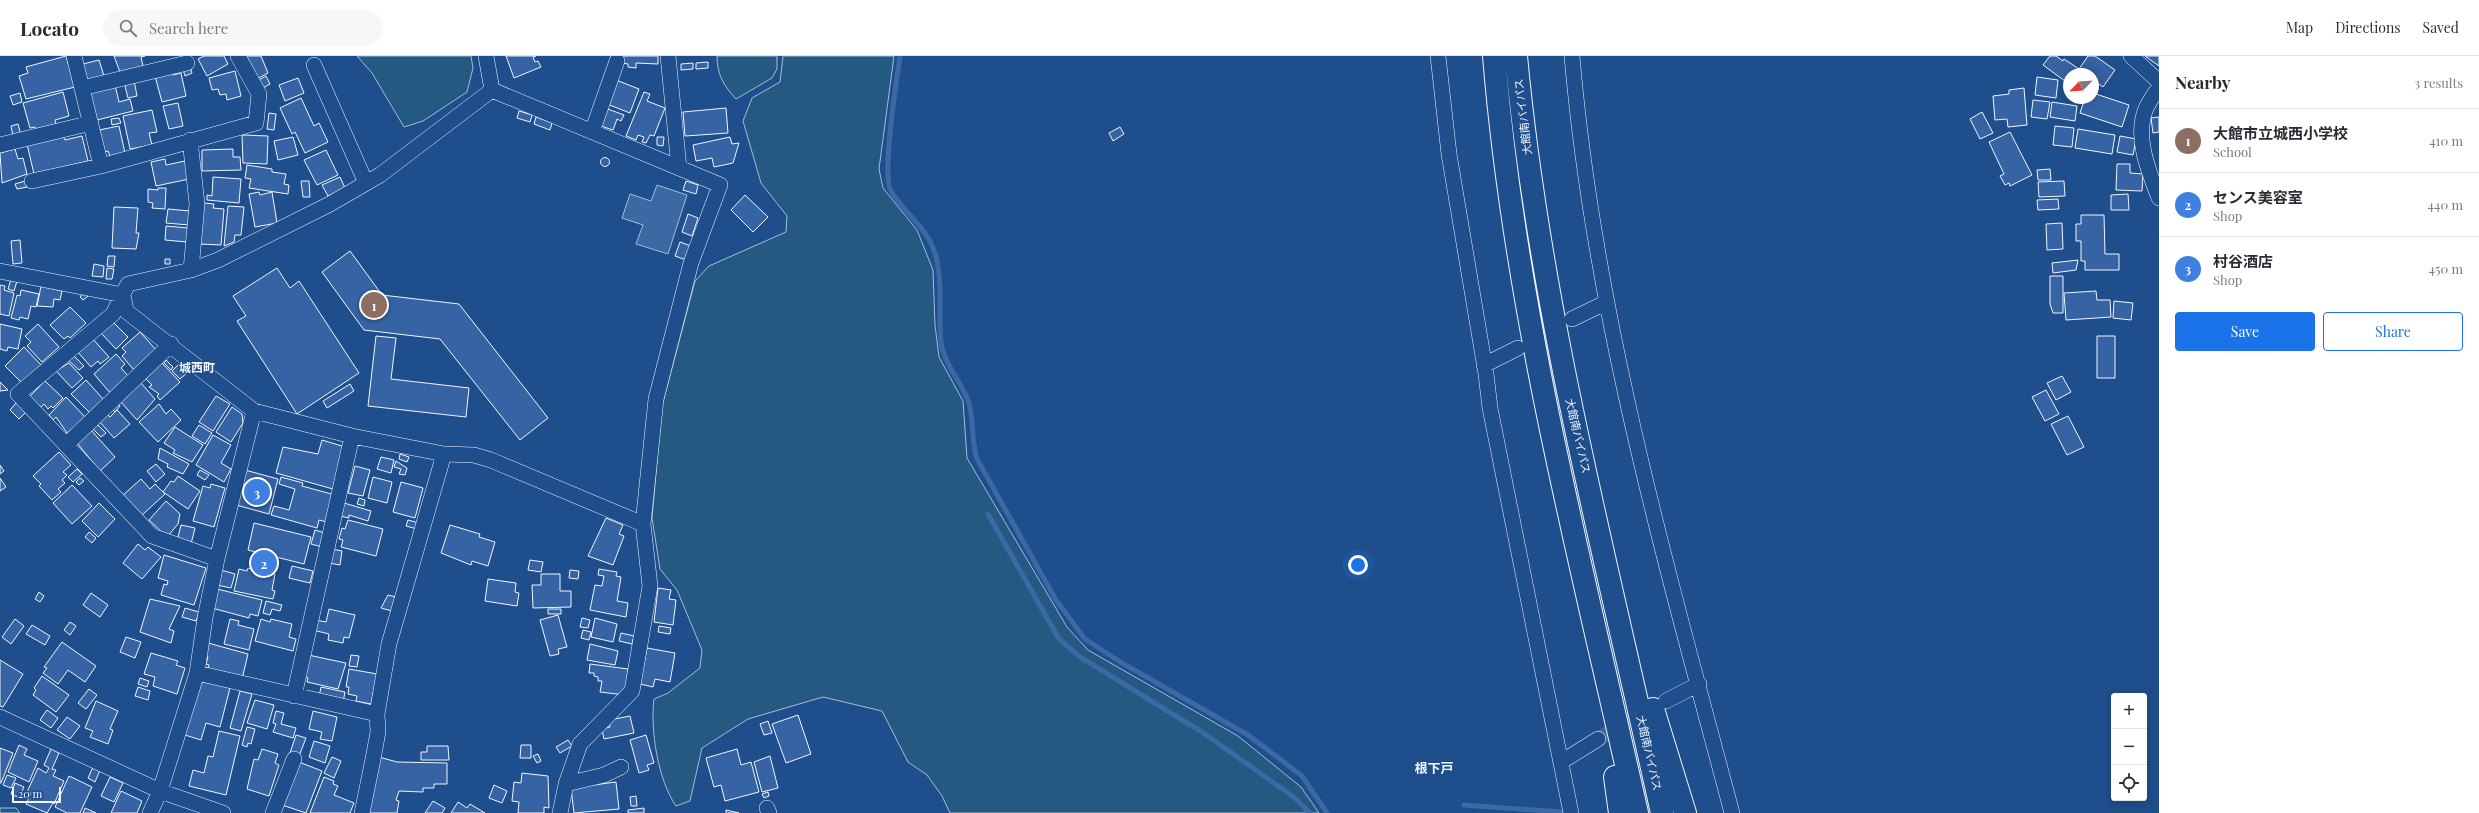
<!DOCTYPE html>
<meta charset="utf-8">
<style>
body{margin:0;font-family:"Playfair Display","Noto Sans JP",serif;background:#f7f7f7;color:#2b2b33}
.controls{position:absolute;right:12px;bottom:12px;display:grid;overflow:hidden;border-radius:4px;box-shadow:0 2px 10px #0003}
.controls button{width:36px;height:36px;display:grid;place-items:center;padding:0;border:0;border-bottom:1px solid #e1e1e2;background:#fff;color:#2b2b33;font:20px sans-serif}
.compass{position:absolute;left:2063px;top:12px;width:36px;height:36px;border-radius:50%;background:#fff;box-shadow:0 2px 10px #0003;rotate:245deg}
.scale{position:absolute;left:12px;bottom:10px;width:49px;box-sizing:border-box;padding-left:4px;border:2px solid #f2f6ff;border-top:0;font-size:11px;line-height:14px;white-space:nowrap;color:#f2f6ff;-webkit-text-stroke:3px #1f4e8c;paint-order:stroke}
.you{position:absolute;left:1358px;top:509px;width:14px;height:14px;margin:-10px;border:3px solid #fff;border-radius:50%;background:#1a73e8;box-shadow:0 0 0 6px #1a73e833}
.badge{display:grid;place-items:center;width:26px;height:26px;border-radius:50%;background:#1a73e8;color:#fff;font-size:13px;font-weight:700}
.pin{position:absolute;translate:-50% -50%;border:2px solid #fff;box-shadow:0 1px 4px #0006}
.list{margin:0;padding:0;list-style:none}
h2{display:flex;justify-content:space-between;align-items:center;height:52px;margin:0;padding:0 16px;font-size:17px}
h2 small{font-size:13px;font-weight:400;color:#7c7c81}
.list li{display:grid;grid-template-columns:26px 1fr auto;gap:12px;align-items:center;box-sizing:border-box;height:64px;padding:0 16px;border-top:1px solid #e1e1e2}
.list b{display:block;font-size:15px;white-space:nowrap}
.list p{margin:0;font-size:13px;white-space:nowrap;color:#7c7c81}
.list em{font-size:13px;font-style:normal;color:#7c7c81}
.actions{display:flex;gap:8px;padding:12px 16px}
.actions a{flex:1;padding:9px 0;border:1px solid #1a73e8;border-radius:4px;text-align:center;font-size:14px;color:#1a73e8}
.actions .main{background:#1a73e8;color:#fff}
.icon{flex:none;width:22px;height:22px;fill:none;stroke:currentColor;stroke-width:2;stroke-linecap:round;stroke-linejoin:round}
.map{position:relative;flex:none;width:2159px;height:757px;overflow:hidden}
header{display:flex;align-items:center;gap:24px;box-sizing:border-box;height:56px;padding:0 20px;background:#fff;border-bottom:1px solid #e1e1e2}
header strong{font-size:19px}
nav{display:flex;gap:22px;margin-inline-start:auto;font-size:14px}
.search{width:280px;height:36px;background:#f7f7f7;display:flex;align-items:center;gap:10px;box-sizing:border-box;padding:0 14px;border-radius:22px;color:#7c7c81;font-size:15px}
main{display:flex}
aside{flex:1;background:#fff}
.map>svg:first-child{display:block}
.green{fill:#245a82;stroke:#a8bbd7}
.water{fill:#3b69a3;stroke:#a8bbd7}
.lines{fill:none;stroke-linecap:round;stroke-linejoin:round}
.stream{stroke:#3b69a3;stroke-width:5}
.building{fill:#3563a3;stroke:#f2f6ff}
.street-tunnel{stroke:#3f679d;stroke-width:15;stroke-dasharray:15 8;stroke-linecap:butt}
.street-casing{stroke:#f2f6ff;stroke-width:16}
.highway-casing{stroke:#f2f6ff;stroke-width:24}
.street{stroke:#1f4e8c;stroke-width:15}
.highway{stroke:#1f4e8c;stroke-width:22}
.labels{text-anchor:middle;stroke-width:3;stroke-linejoin:round;paint-order:stroke}
.street-label{font-size:11px;fill:#f2f6ff;stroke:#1f4e8c}
.neighbourhood-label{font-size:12px;font-weight:bold;fill:#f2f6ff;stroke:#1f4e8c}
.quarter-label{font-size:13px;font-weight:bold;fill:#f2f6ff;stroke:#1f4e8c}
</style>
<header>
<strong>Locato</strong>
<div class="search"><svg class="icon" aria-label="search" viewBox="0 0 24 24"><circle cx="10" cy="10" r="6"/><path d="M15 15l6 6"/></svg>Search here</div>
<nav><a>Map</a><a>Directions</a><a>Saved</a></nav>
</header>
<main>
<div class="map">
<svg width="2159" height="757" viewBox="0 0 2159 757">
<rect width="100%" height="100%" fill="#1f4e8c"/>
<path class="green" d="M357 0H471L473 12 467 36 423 65 404 71 372 17Z
M717 0H777V13L772 22 736 43C723 29 717 18 717 0Z
M783 0H894L879 113 883 132 917 174 933 214 935 269 939 301 963 345 967 402 1067 571 1088 594 1238 680 1301 731 1319 757H950L942 740 927 719 908 706 882 655 823 641 748 663 702 692 690 745 676 750C658 724 650 674 654 643L668 637 700 612 702 594 677 534 660 513 652 462 662 350 695 225 709 210 786 176 787 160 761 127 743 65 752 42 780 26Z
M0 752H16L20 757H0Z"/>
<path class="water" d="M657 129 687 139 668 198 636 188 643 169 622 162 630 138 651 145Z"/>
<g class="lines">
<path class="stream" d="M900 0C897 23 881 119 891 135 906 160 931 173 937 205 943 232 938 259 941 286 944 309 962 326 969 347 974 365 971 385 977 403L1056 544 1085 583 1122 607 1248 679 1302 720 1327 757
M988 458 1059 583 1080 601 1205 678 1295 742 1310 757
M1464 749 1563 756"/>
</g>
<path class="building" d="M66 0 75 31 26 43 19 20 28 17 26 11Z
M114 0H145L141 1 143 10 120 16Z
M204 0H224L228 8 207 20 198 3Z
M243 0H261L268 17 255 24Z
M506 0H536L533 1 535 6 538 5 541 11 514 22Z
M622 0H658V8L636 7V12L628 11V8L622 7Z
M2050 0H2056L2063 5 2064 3 2079 13 2088 0H2095L2115 14 2103 31 2097 27 2095 31 2093 30V18H2069V28L2043 9Z
M2145 0H2159V10Z
M99 4 104 20 87 24 83 8Z
M708 6V12L696 13V7Z
M693 7V13L681 14V8Z
M190 11 192 17 185 20 183 13Z
M235 15 241 40 227 44 226 38 220 39 218 33 212 34 209 22Z
M172 16 173 19 181 17 186 40 162 46 155 20Z
M266 20 270 28 263 32 259 24Z
M2037 21 2058 24 2056 42 2035 39Z
M298 22 304 37 285 45 279 29Z
M134 24 137 40 128 42 124 26Z
M616 24 639 33 630 57 607 48Z
M115 29 119 46 130 43 133 55 97 64 89 35Z
M2024 32 2027 69 2008 71 2007 63 1995 64 1993 40 2009 38V34Z
M63 36 69 60 55 64 56 68 36 73 35 71 30 72 23 47Z
M644 36 650 38 647 45 665 52 654 80 650 79 646 87 642 86 644 81 638 79 636 84 626 80Z
M20 37 22 46 13 49 10 40Z
M2093 37 2129 49 2122 71 2080 57 2085 42H2093Z
M301 42 314 70 319 67 328 86 305 97 295 76 292 78 280 52Z
M2033 44 2050 46 2047 63 2031 61Z
M2052 46 2077 50 2075 65 2050 61Z
M178 47 183 70 169 73 163 50Z
M605 52 624 59 621 65 617 63 613 74 598 69Z
M726 52 728 77 685 80 683 56Z
M152 54 157 76 149 77 152 89 130 93 123 60Z
M519 55 532 59 530 66 517 62Z
M1982 56 1993 77 1980 83 1970 63Z
M269 57 276 58 274 74 267 73Z
M536 61 552 67 550 74 534 68Z
M2159 61V76L2153 77 2151 62Z
M119 62 121 67 112 69 111 63Z
M18 68 21 79 13 81 11 70Z
M119 70 125 97 110 100 108 95 104 96 99 74Z
M2055 70 2074 72 2072 91 2053 89Z
M1120 71 1124 78 1113 85 1109 77Z
M2078 73 2115 79 2112 98 2075 92Z
M2010 76 2032 119 2010 130 2009 127 2005 129 2000 120 2004 118 1989 86Z
M242 79 268 80 267 108 243 107Z
M63 80 65 84 82 80 88 105 34 118 27 88Z
M2120 80 2136 83 2133 99 2117 96Z
M293 81 298 99 278 104 274 85Z
M657 81H664L663 90 657 89Z
M730 81 732 88 739 87 733 107 714 111 712 102 696 105 693 89Z
M15 93 18 103 23 102 27 118 2 127 0 97Z
M233 93V101H240L241 114 202 115V94Z
M326 94 338 119 317 129 304 104Z
M600.5 106a4.5 4.5 0 1 1 9 0a4.5 4.5 0 1 1-9 0Z
M165 103 166 109 185 105 189 123 156 130 151 106Z
M2117 108H2130V117L2143 118 2142 135 2116 134Z
M247 109 272 113V116L286 118 284 128 289 129 288 138 249 132 251 123 245 122Z
M2050 113 2051 124H2038L2037 114Z
M213 121 241 123 239 147 207 144V139L212 140Z
M340 121 345 132 328 140 322 129Z
M25 125 27 131 17 133 15 128Z
M301 125H309L310 141H303Z
M686 125 698 129 696 138 683 134Z
M2064 125 2065 140 2039 141 2038 126Z
M158 132H166L165 153 152 152 153 147 148 146V133L158 134Z
M259 136 260 139 272 136 277 167 255 171 249 138Z
M2128 138 2129 154H2111V139Z
M745 139 768 161 753 176 731 154Z
M2058 143 2059 153 2038 154 2037 144Z
M204 147 214 148 213 152 224 153 221 189 199 188Z
M228 150 244 151 241 179H235L234 186 224 190Z
M114 151 138 152 136 177H139L136 193 112 192Z
M168 153 190 155 189 169 166 167Z
M688 158 698 162 692 180 682 176Z
M2081 159H2104L2105 198H2119V214H2085V205H2081V185H2076V168H2081Z
M2062 167 2063 193 2047 194 2046 168Z
M166 170 188 172 187 186 165 184Z
M20 184 22 207 13 208 11 185Z
M680 186 691 190 686 204 675 200Z
M350 195 382 239 459 248 548 362 520 384 440 283 364 274 322 216Z
M108 200H115L114 211 107 210Z
M165 203H170V208H165Z
M2078 204 2076 214 2053 217 2052 207Z
M94 208 104 210 103 221 92 220Z
M107 212 114 213 112 223H106Z
M277 212 290 232 299 225 359 317 297 358 237 265 246 260 233 240Z
M2050 220H2063V257H2053L2050 248Z
M11 223 17 225 14 235 8 233Z
M0 229 5 230 4 234 14 237 9 260 0 258Z
M41 230 62 235 60 244 54 243 53 251 37 250Z
M21 234 39 238 36 251 31 250 28 263 20 261 19 264 11 262 17 239 20 240Z
M2096 235 2097 244H2110L2111 261 2066 264 2064 237Z
M84 236 88 240 83 244 80 241Z
M2114 245 2133 247 2131 264 2113 262Z
M70 251 86 267 70 282 68 280 64 283 50 269Z
M111 264 128 281 116 293 100 276Z
M0 268 22 273 18 293 8 291 7 295 0 293Z
M38 268 59 291 42 306 27 290 31 286 25 280Z
M140 276 158 296 134 314 122 300 126 296 122 292Z
M376 280 396 282 391 323 469 332 466 361 368 350Z
M2097 280H2115V322H2097Z
M91 281 109 301 100 308 98 305 91 311 76 294Z
M24 291 41 309 22 327 5 310Z
M72 298 84 310 79 314 67 303Z
M116 298 125 308 121 312 129 321 111 338 94 318Z
M166 304 173 311 171 314 164 307Z
M69 307 83 322 72 332 56 315Z
M162 307 180 326 160 344 157 340 159 338 149 331 152 329 145 322Z
M180 307 188 316 180 323 172 315Z
M2062 320 2071 336 2056 344 2047 327Z
M86 324 104 344 90 357 71 338Z
M45 325 63 342 53 352 51 350 48 353 44 348 40 352 29 341Z
M0 326 8 334 0 335Z
M140 326 155 343 137 364 120 345Z
M350 328 354 335 327 352 323 345Z
M2046 334 2059 358 2045 365 2032 341Z
M216 340 230 348 213 375 199 366Z
M66 341 86 362 67 377 56 361 53 364 49 359Z
M16 347 26 356 19 363 10 354Z
M118 347 120 350 115 356 112 353Z
M159 348 166 358 171 353 181 364 158 386 139 366Z
M232 351 242 358 243 367 231 386 216 376Z
M117 354 130 368 114 382 99 365 107 358 110 361Z
M2068 360 2084 391 2067 399 2051 368Z
M96 367 106 377 101 381 91 371Z
M199 369 212 377 205 388 192 380Z
M175 371 203 389 192 406 173 397 175 394 164 387Z
M91 374 115 401 100 415 77 387Z
M213 379 231 389 221 407 231 413 224 426 196 409Z
M322 384 345 391 333 433 276 417 283 391 318 398Z
M160 392 189 408 183 418 167 411 168 408 158 403Z
M59 396 71 409 63 416 67 419 62 424 65 427 58 433 61 436 52 444 39 430 41 428 33 420Z
M400 398 409 401 407 406 399 403Z
M381 401 394 404 391 417 377 413Z
M396 405 407 412 405 419 399 418 401 413 394 411Z
M156 408 165 418 156 426 147 415Z
M0 409 4 415 0 418Z
M355 410 370 414 363 440 348 437Z
M77 413 82 418 73 426 68 421Z
M200 414 209 419 205 424 197 419Z
M245 414 278 423 269 458 236 449Z
M178 420 200 435 188 453 163 436 171 425 174 426Z
M281 421 303 427 302 430 335 439 327 466 319 464 317 472 271 459 274 450 289 454 295 433 279 428Z
M373 421 392 426 387 447 368 442Z
M0 422 6 431 0 435Z
M80 422 84 425 79 429 76 426Z
M141 423 150 433 155 428 165 438 141 460 122 440Z
M401 426 423 432 415 462 393 456Z
M211 428 225 432 214 471 193 465 203 430 210 432Z
M72 429 92 450 72 468 53 447Z
M359 442 365 444 364 450 357 448Z
M166 445 180 458 178 468 167 481 149 464Z
M99 447 115 463 98 481 82 465Z
M344 447 371 455 368 465 349 459V462L340 460Z
M606 462 623 469 619 478 624 480 613 509 588 500Z
M348 464 383 473 376 500 341 491 343 484 339 483 342 472 345 473Z
M408 464 419 467 417 473 406 470Z
M254 467 311 481 304 508 248 494Z
M181 469 195 472 191 488 177 485Z
M450 469 480 478 479 481 495 486 488 510 472 505 471 509 441 497Z
M315 474 325 477 322 491 311 488Z
M89 476 96 482 92 487 85 481Z
M138 488 145 494 148 491 161 501 142 523 123 507Z
M332 493 342 495 340 509 329 507Z
M164 499 206 512 194 549 161 539 164 528 167 529 168 525 158 522Z
M530 504 543 506 541 516 528 514Z
M292 510 313 515 310 527 289 522Z
M248 512 275 518 272 534 275 535 273 543 234 535 239 513 247 515Z
M599 513 617 516 616 520 621 521 617 545 628 547 626 561 590 554 595 529 602 530 604 520 598 519Z
M221 514 235 518 231 532 217 529Z
M570 514 579 515 578 523 569 522Z
M541 518H560V535H571V551L533 552 532 529H541Z
M488 523 516 527 515 536 519 537 517 550 485 545Z
M658 532 671 534 669 543 676 544 673 569 654 566Z
M217 533 262 544 258 560 250 558 249 562 212 552Z
M39 536 44 540 40 546 35 543Z
M91 537 108 549 100 561 83 549Z
M388 539 396 541 392 555 381 552Z
M150 543 180 550 169 573 174 575 171 587 140 576Z
M266 545 282 549 280 555 272 553 270 559 263 557Z
M185 552 199 556 196 565 182 561Z
M329 553 355 559 349 582 344 581 343 587 328 584 329 578 313 574 316 564 326 566Z
M548 553H561V558H548Z
M558 559 567 591 558 593 559 598 550 600 540 564Z
M582 562 590 564 588 572 580 571Z
M595 562 617 568 613 586 591 581Z
M15 563 24 570 11 588 2 581Z
M230 563 239 565 238 569 254 573 249 594 224 588Z
M261 563 270 566 271 563 292 568 289 581 296 583 293 595 255 585Z
M70 566 76 570 70 579 64 574Z
M32 569 50 580 45 589 26 578Z
M659 570 671 572 670 578 658 576Z
M583 574 591 576 589 584 581 582Z
M621 577 634 580 632 588 619 585Z
M126 581 141 586 135 602 120 596Z
M62 586 96 610 85 626 68 614 58 628 43 617 47 612 44 611Z
M208 587 248 598 242 623 208 615 209 609 206 608 208 601 205 600Z
M590 588 618 595 615 609 587 604Z
M647 592 675 597 670 626 655 623 653 631 640 628Z
M151 597 178 605 176 609 185 612 177 638 153 630 155 621 144 618Z
M308 599 346 607 338 633 307 626 308 622 303 621Z
M351 599 359 600 357 611 349 610Z
M0 604 23 618 3 651 0 650Z
M590 608 628 613 625 639 600 636 602 625H598V621L594 620V617H589Z
M349 613 377 618 371 648 356 645 357 640 348 638 349 631H346Z
M42 620 69 639 56 656 33 639 36 634 34 632Z
M140 622 149 625 147 631 138 628Z
M200 624 230 632 220 671 206 667 201 684 185 679Z
M138 631 150 635 148 644 135 640Z
M321 631 345 636 343 646 319 641Z
M89 633 97 639 86 653 78 647Z
M240 635 252 638 241 675 230 672Z
M255 644 274 649 267 673 247 667Z
M96 645 118 655 110 673 113 674 108 688 90 681 93 675 85 672Z
M47 654 58 662 51 672 40 664Z
M276 655 284 657 281 668 296 672 293 682 273 676 276 668 273 667Z
M313 655 337 661 332 685 320 683 322 676 309 673Z
M798 659 811 698 786 707 772 668Z
M630 660 634 677 604 683 602 673 610 671 609 664Z
M67 661 80 670 70 683 57 674Z
M768 665 772 677 764 679 760 668Z
M247 671 255 673 251 688 248 687 247 691 242 689Z
M219 675 240 680 226 739 189 730 193 714 204 717 208 700 213 701Z
M296 679 306 682 299 700 290 697Z
M646 679 654 707 647 709 649 714 639 717 630 684Z
M568 684 572 690 560 697 556 691Z
M314 685 330 690 325 707 309 701Z
M19 689 27 693 24 699 38 705 29 726 8 716Z
M521 689H531V702H520Z
M427 690H448L449 704H421V696H427Z
M0 692 13 697 1 727H0Z
M51 693 59 697 52 713 56 714 53 720 64 725 54 748 53 747 47 757 26 748 31 737 27 736 38 712 46 717 49 712 44 709Z
M262 693 278 698 275 707 279 709 269 740 247 733 254 703 258 704Z
M737 693 741 709 751 706 759 736 725 745 721 729 714 731 706 702Z
M538 698 541 705 537 707 533 700Z
M770 700 778 732 762 736 754 706Z
M332 701 341 705 334 722 324 717Z
M379 701 397 706 447 707V728H434V732H423V736L399 735 396 744 399 745 397 757H368Z
M299 706 322 715 306 757 282 749Z
M93 711 100 714 95 726 88 722Z
M522 717 548 720 549 752 544 751V757H518L519 746 512 745 514 726 521 727Z
M7 719 16 722 11 732 3 729Z
M69 720 92 731 80 757H67L55 751Z
M110 721 123 727 114 746 101 740Z
M324 721 334 725 333 728 338 730 334 739 354 747 350 757H310Z
M616 726 619 753 574 757 571 732Z
M15 727 24 731 19 742 11 738Z
M494 729 507 735 502 747 489 742Z
M121 735 142 745 137 757H111Z
M768 736 769 740 764 742 762 738Z
M636 740 637 750H631L630 741Z
M433 745 445 752 442 757H425Z
M458 746 467 752 470 748 485 757H451Z
M85 752 96 757H83Z
M644 752V757H628V754Z
M726 754 739 757H726Z"/>
<g class="lines">
<path class="street-tunnel" d="M1598 683 1647 655"/>
<g class="street-casing">
<path id="street" d="M74 0 101 110
M486 0 492 34
M668 0 679 112
M1438 0 1449 98 1486 318 1490 352 1571 757
M1572 0C1594 258 1666 508 1732 757
M2131 0 2159 26
M314 9 366 127
M2159 31C2155 38 2148 46 2145 55 2135 83 2149 116 2159 142
M82 32 187 7
M492 34 720 129 691 207 656 343 643 468 650 530 632 635 580 688 566 728 560 757
M592 76 617 5
M190 84 197 148 191 214
M0 89 91 67
M32 125 101 110 256 67 259 38 238 0
M0 215 123 239
M123 239 126 255 254 355 352 380 444 398 474 399 491 404 643 468
M1572 263 1607 246
M1484 309 1518 292
M67 388 171 288
M217 503 152 480 18 338 113 258 128 228 191 214 218 204 330 148 380 119 492 34
M197 617 377 658
M294 640 352 380
M1666 645 1699 628
M0 661 160 735 223 757
M1561 706 1598 683
M566 728 604 719 621 711
M767 752 769 757
M150 757 160 735 197 617 205 562 217 503 254 355
M273 757 294 703
M362 757 373 703 378 676 377 658 389 588 444 398"/>
</g>
<g class="highway-casing">
<path id="highway" d="M1494 0C1515 256 1581 507 1637 757
M1516 0C1540 256 1607 506 1662 757
M1653 653 1685 757
M1615 721 1620 757"/>
</g>
<use href="#street" class="street"/>
<use href="#highway" class="highway"/>
</g>
<g class="labels">
<g class="street-label">
<text transform="translate(1523 61) rotate(-97)" y="4">大館南バイパス</text>
<text transform="translate(1578 380) rotate(77)" y="4">大館南バイパス</text>
<text transform="translate(1649 697) rotate(77)" y="4">大館南バイパス</text>
</g>
<g class="neighbourhood-label">
<text x="197" y="316">城西町</text>
</g>
<g class="quarter-label">
<text x="1434" y="717">根下戸</text>
</g>
</g>
</svg>
<div class="controls">
<button>+</button>
<button>−</button>
<button><svg class="icon" aria-label="locate" viewBox="0 0 24 24"><circle cx="12" cy="12" r="6"/><path d="M12 2v4M12 18v4M2 12h4M18 12h4"/></svg></button>
</div>
<svg class="compass" viewBox="-18 -18 36 36"><path d="M0-13l5 13h-10z" fill="#e53935"/><path d="M0 13l5-13h-10z" fill="#7c7c81"/></svg>
<div class="scale">20 m</div>
<div class="you"></div>
<div class="pin badge" style="left:374px;top:249px;background:#8d6e63">1</div>
<div class="pin badge" style="left:264px;top:507px;background:#3f7fe0">2</div>
<div class="pin badge" style="left:257px;top:436px;background:#3f7fe0">3</div>
</div>
<aside>
<h2>Nearby<small>3 results</small></h2>
<ul class="list">
<li><span class="badge" style="background:#8d6e63">1</span><div><b>大館市立城西小学校</b><p>School</p></div><em>410 m</em></li>
<li><span class="badge" style="background:#3f7fe0">2</span><div><b>センス美容室</b><p>Shop</p></div><em>440 m</em></li>
<li><span class="badge" style="background:#3f7fe0">3</span><div><b>村谷酒店</b><p>Shop</p></div><em>450 m</em></li>
</ul>
<div class="actions"><a class="main">Save</a><a>Share</a></div>
</aside>
</main>
